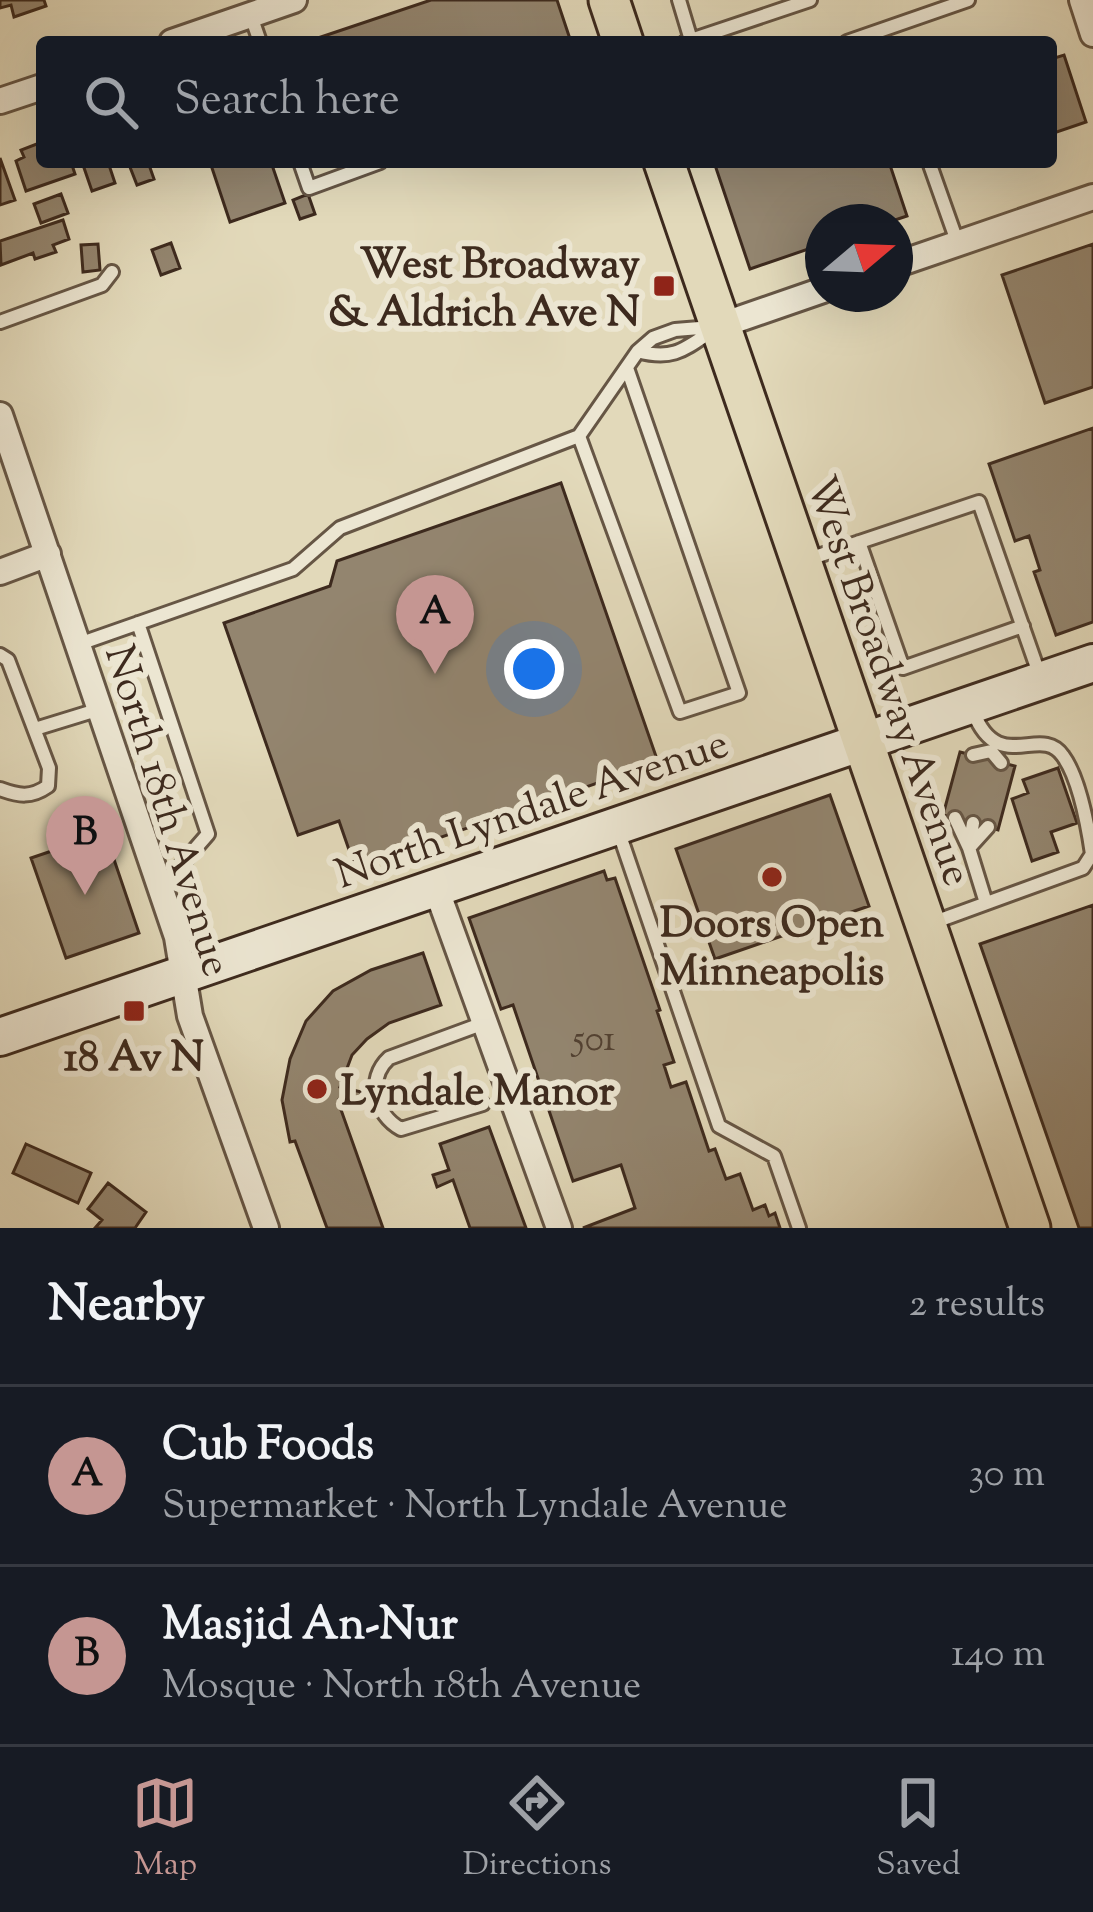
<!DOCTYPE html>
<meta charset="utf-8">
<style>
body{margin:0;font-family:"Sorts Mill Goudy",serif;background:#20242c;color:#f1f3f6}
.compass{position:absolute;left:805px;top:204px;width:108px;height:108px;border-radius:50%;background:#171b24;box-shadow:0 12px 48px #0002;rotate:71deg}
.you{position:absolute;left:534px;top:669px;width:42px;height:42px;margin:-30px;border:9px solid #fff;border-radius:50%;background:#1a73e8;box-shadow:0 0 0 18px #1a73e833}
.badge{display:grid;place-items:center;width:78px;height:78px;border-radius:50%;background:#c59692;color:#111;font-size:39px;font-weight:700}
.pin{position:absolute;translate:-50% -99px;filter:drop-shadow(0 3px 6px #0008)}
.pin::after{content:'';position:absolute;top:63px;width:42px;height:36px;background:inherit;clip-path:polygon(0 0,100% 0,50% 100%)}
.list{margin:0;padding:0;list-style:none}
h2{display:flex;justify-content:space-between;align-items:center;height:156px;margin:0;padding:0 48px;font-size:51px}
h2 small{font-size:39px;font-weight:400;color:#9ea1a6}
.list li{display:grid;grid-template-columns:78px 1fr auto;gap:36px;align-items:center;box-sizing:border-box;height:180px;padding:0 48px;border-top:3px solid #363941}
.list b{display:block;font-size:45px;white-space:nowrap}
.list p{margin:0;font-size:39px;white-space:nowrap;color:#9ea1a6}
.list em{font-size:39px;font-style:normal;color:#9ea1a6}
.icon{flex:none;width:66px;height:66px;fill:none;stroke:currentColor;stroke-width:2;stroke-linecap:round;stroke-linejoin:round}
.map{position:relative;flex:none;width:1093px;height:1228px;overflow:hidden}
.search{position:absolute;background:#171b24;box-shadow:0 12px 48px #0002;left:36px;right:36px;top:36px;height:132px;display:flex;align-items:center;gap:30px;box-sizing:border-box;padding:0 42px;border-radius:12px;color:#9ea1a6;font-size:45px}
.sheet{height:516px;background:#171b24}
nav{display:flex;justify-content:space-around;align-items:center;box-sizing:border-box;height:168px;border-top:3px solid #363941;background:#171b24;font-size:33px;color:#9ea1a6}
nav a{display:grid;justify-items:center;gap:6px}
nav .on{color:#c59692}
.map>svg:first-child{display:block}
.building{fill:#93856f;stroke:#3d2a1e;stroke-width:3}
.lines{fill:none;stroke-linecap:round;stroke-linejoin:round}
.lane-casing{stroke:#665645;stroke-width:18}
.street-casing{stroke:#665645;stroke-width:30}
.secondary-casing{stroke:#3d2a1e;stroke-width:42}
.primary-casing{stroke:#3d2a1e;stroke-width:45}
.lane{stroke:#ece6d2;stroke-width:12}
.street{stroke:#ece6d2;stroke-width:24}
.secondary{stroke:#ece6d2;stroke-width:36}
.primary{stroke:#e2d9ba;stroke-width:39}
.poi-dot{fill:#8f2418;stroke:#ece6d2;stroke-width:4.5}
.labels{text-anchor:middle;stroke-width:12;stroke-linejoin:round;paint-order:stroke}
.number-label{font-size:36px;fill:#524132}
.poi-label{font-size:42px;font-weight:bold;fill:#3d2a1e;stroke:#ece6d2}
.street-label{font-size:42px;fill:#3d2a1e;stroke:#ece6d2}
</style>
<div class="map">
<svg width="1093" height="1228" viewBox="0 0 1093 1228">
<rect width="100%" height="100%" fill="#e2d9ba"/>
<filter id="stains"><feTurbulence type="fractalNoise" baseFrequency=".00167" numOctaves="4"/><feColorMatrix values="0 0 0 0 .2 0 0 0 0 .09 0 0 0 0 .02 0 0 0 .5 -.17"/></filter>
<radialGradient id="worn" r=".72"><stop offset=".6" stop-color="#630" stop-opacity="0"/><stop offset="1" stop-color="#630" stop-opacity=".3"/></radialGradient>
<path class="building" d="M0 0H44L46 6 14 17 11 5 0 8Z
M431 0H557L571 42H306Z
M1064 55 1086 122 1051 134V59Z
M42 142V162H71L75 174 26 191 16 161 24 157 21 150Z
M0 158 15 200 0 205Z
M82 162H108L115 183 92 191Z
M128 162H148L154 179 137 185Z
M210 162H271L285 203 230 222Z
M714 162H889L907 216 889 222H823V244L750 269Z
M61 194 68 213 41 223 34 204Z
M308 194 315 214 300 219 293 200Z
M63 220 69 239 53 245 56 252 35 259 33 253 1 265 0 241Z
M171 243 180 268 161 275 152 250Z
M98 244 100 270 83 272 81 245Z
M1093 244V387L1045 403 1002 275Z
M1093 428V622L1056 635 1034 572 1040 570 1029 536 1015 541 989 464Z
M561 483 658 762 355 867 339 821 298 835 224 623 330 586 337 561Z
M960 752 1015 766 998 830 943 815Z
M1058 768 1077 823 1051 832 1058 852 1032 861 1012 799 1028 793 1023 780Z
M830 795 869 906 715 959 676 849Z
M105 833 139 933 66 958 31 858Z
M604 871 607 880 615 878 660 1010 657 1011 674 1062 664 1065 671 1087 686 1082 709 1151 715 1149 726 1179 740 1174 753 1210 765 1205 769 1216 775 1213 780 1228H583L635 1208 621 1165 573 1181 513 1005 501 1009 469 918Z
M1093 905V1228H1079L980 944Z
M423 953 441 1005 389 1023 367 1039 352 1055 340 1087 361 1092 360 1103 339 1100 340 1107 383 1228H327L295 1141 290 1142 282 1100 290 1059 306 1021 333 991 371 970Z
M489 1127 526 1228H470L453 1180 437 1187 433 1175 449 1170 440 1144Z
M26 1144 91 1173 78 1203 13 1173Z
M108 1183 146 1212 135 1228H95L102 1220 88 1209Z"/>
<g class="lines">
<g class="lane-casing">
<path id="lane" d="M679 0 691 40
M251 16 260 42
M685 42 810 0
M847 42 968 0
M300 162 309 188 380 162
M929 162 958 244
M0 322 102 285 112 272
M638 351C673 361 685 349 713 330
M579 436 680 712 739 693 627 368
M859 542 903 668 1023 626
M806 560 979 502 1041 679
M138 623 208 834 162 887
M79 644 293 569 340 528 579 436 638 351 653 338 675 330 712 327
M0 655 8 660 49 768 48 786C31 798 19 796 0 789
M35 729 100 709
M973 755 991 751 1001 763
M955 818 969 848 988 827
M973 823 969 848 986 903
M617 827 719 1126 774 1156 799 1228
M932 923 1083 868 1092 854C1088 827 1079 778 1063 756 1041 723 998 777 973 711
M483 1104 401 1129C375 1115 366 1079 389 1058L484 1023"/>
</g>
<g class="street-casing">
<path id="street" d="M1082 0 1093 34
M172 42 294 0
M0 101 42 87
M895 265 1093 197
M719 326 823 290
M0 415 177 937 190 1016 266 1228
M0 572 48 554
M436 888 559 1228"/>
</g>
<g class="secondary-casing">
<path id="secondary" d="M0 1037 1093 663"/>
</g>
<g class="primary-casing">
<path id="primary" d="M609 0 623 42
M664 162 1030 1228"/>
</g>
<use href="#lane" class="lane"/>
<use href="#street" class="street"/>
<use href="#secondary" class="secondary"/>
<use href="#primary" class="primary"/>
</g>
<g class="poi-dot">
<rect x="652" y="274" width="24" height="24" rx="6"/>
<circle cx="772" cy="877" r="12"/>
<rect x="122" y="999" width="24" height="24" rx="6"/>
<circle cx="317" cy="1089" r="12"/>
</g>
<g class="labels">
<g class="number-label">
<text x="594" y="1050">501</text>
</g>
<g class="poi-label">
<text x="640" y="277" text-anchor="end">West Broadway<tspan x="640" dy="48">&amp; Aldrich Ave N</tspan></text>
<text x="772" y="936">Doors Open<tspan x="772" dy="48">Minneapolis</tspan></text>
<text x="134" y="1070">18 Av N</text>
<text x="341" y="1104" text-anchor="start">Lyndale Manor</text>
</g>
<g class="street-label">
<text transform="translate(891 680) rotate(71)" y="15">West Broadway Avenue</text>
<text transform="translate(531 807) rotate(-19)" y="15">North Lyndale Avenue</text>
<text transform="translate(170 810) rotate(73)" y="15">North 18th Avenue</text>
</g>
</g>
<rect width="100%" height="100%" filter="url(#stains)"/>
<rect width="100%" height="100%" fill="url(#worn)"/>
</svg>
<svg class="compass" viewBox="-18 -18 36 36"><path d="M0-13l5 13h-10z" fill="#e53935"/><path d="M0 13l5-13h-10z" fill="#9ea1a6"/></svg>
<div class="you"></div>
<div class="pin badge" style="left:435px;top:674px">A</div>
<div class="pin badge" style="left:85px;top:895px">B</div>
<div class="search"><svg class="icon" aria-label="search" viewBox="0 0 24 24"><circle cx="10" cy="10" r="6"/><path d="M15 15l6 6"/></svg>Search here</div>
</div>
<section class="sheet">
<h2>Nearby<small>2 results</small></h2>
<ul class="list">
<li><span class="badge">A</span><div><b>Cub Foods</b><p>Supermarket · North Lyndale Avenue</p></div><em>30 m</em></li>
<li><span class="badge">B</span><div><b>Masjid An-Nur</b><p>Mosque · North 18th Avenue</p></div><em>140 m</em></li>
</ul>
</section>
<nav>
<a class="on"><svg class="icon" aria-label="map" viewBox="0 0 24 24"><path d="M3 6l6-2 6 2 6-2v14l-6 2-6-2-6 2zM9 4v14M15 6v14"/></svg>Map</a>
<a><svg class="icon" aria-label="directions" viewBox="0 0 24 24"><path d="M12 3l9 9-9 9-9-9zM9 14v-3h6M13 9l2 2-2 2"/></svg>Directions</a>
<a><svg class="icon" aria-label="saved" viewBox="0 0 24 24"><path d="M7 4h10v16l-5-4-5 4z"/></svg>Saved</a>
</nav>
